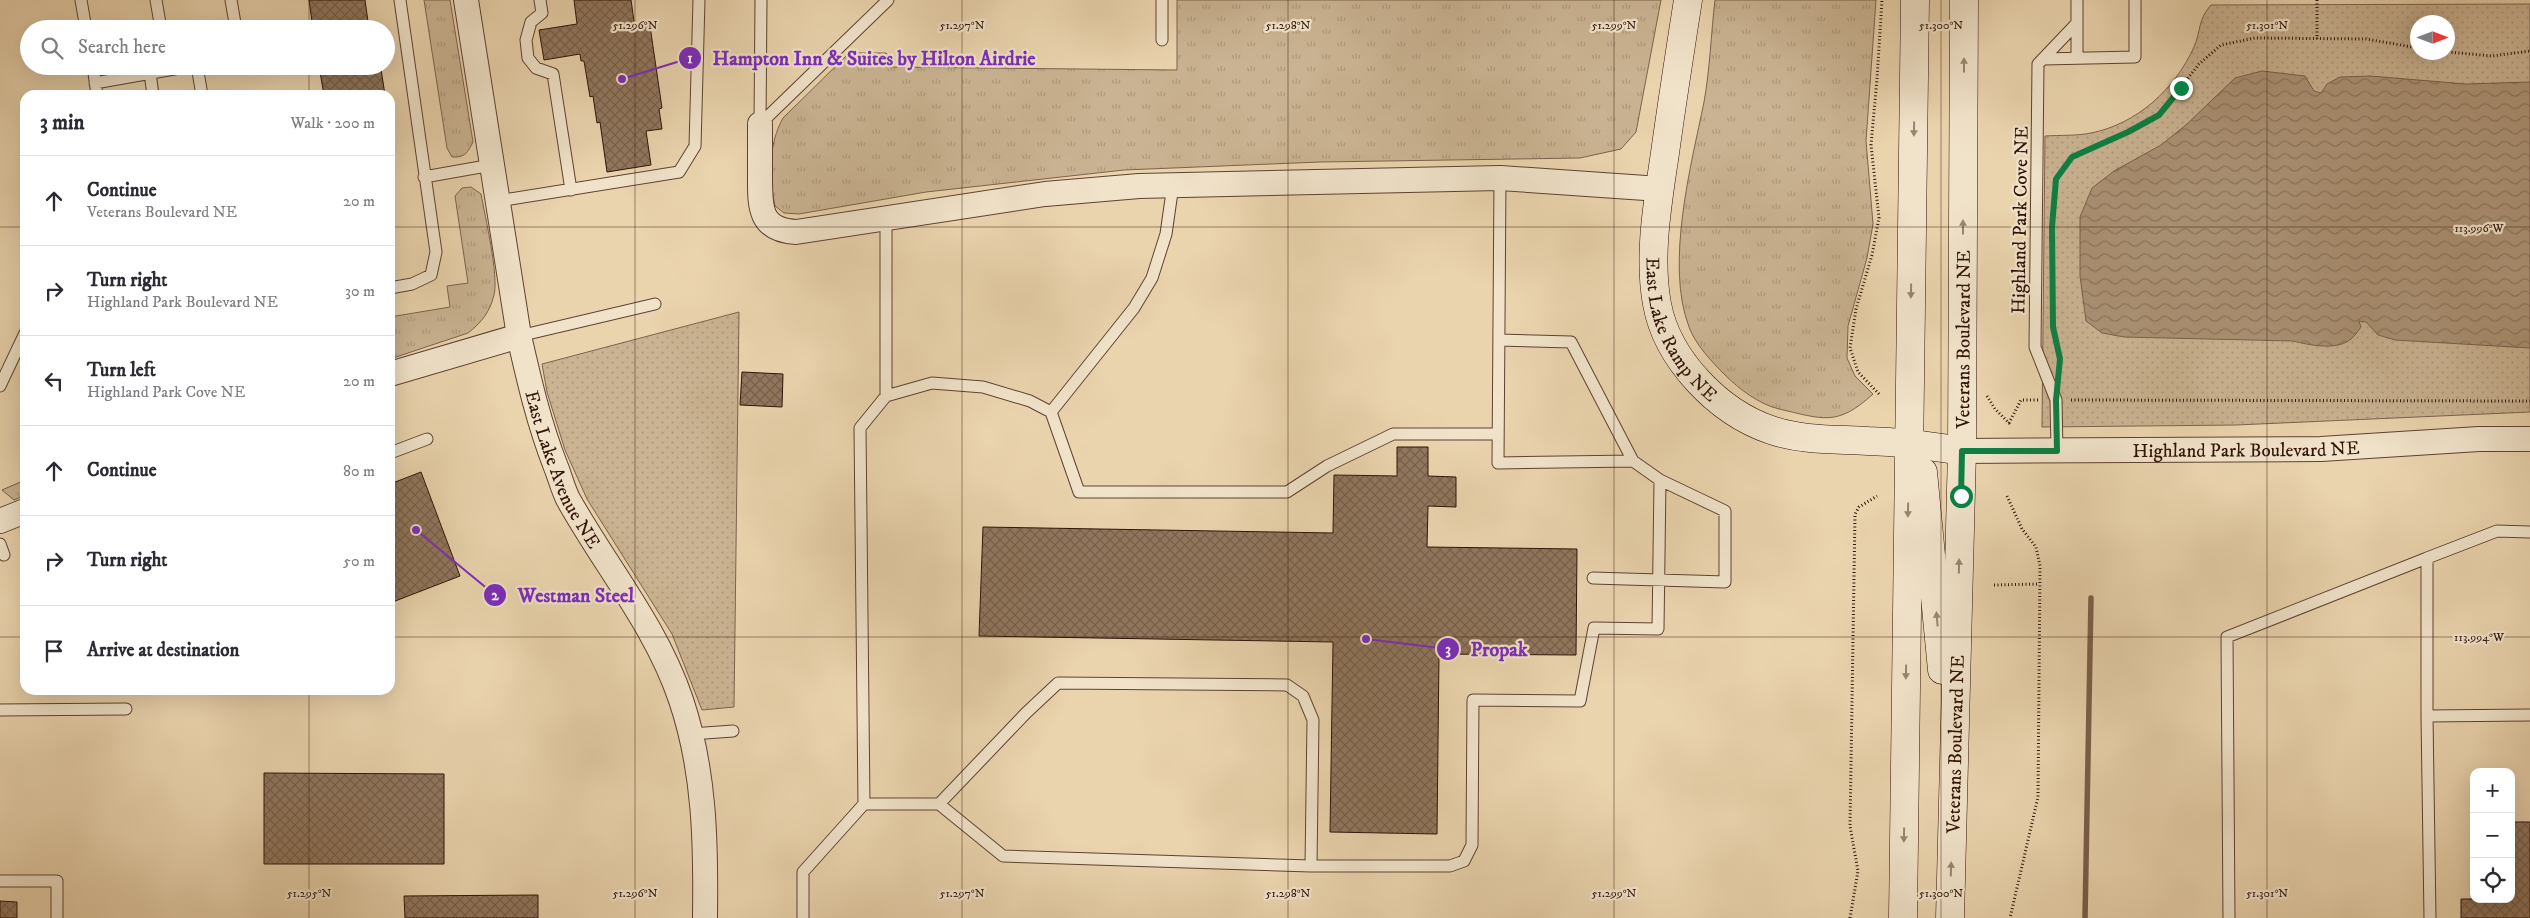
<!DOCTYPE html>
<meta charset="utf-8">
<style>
body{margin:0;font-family:"IM FELL DW Pica",serif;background:#f7f7f7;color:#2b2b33}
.controls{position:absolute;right:15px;bottom:15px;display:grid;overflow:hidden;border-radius:10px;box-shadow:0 5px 20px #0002}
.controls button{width:45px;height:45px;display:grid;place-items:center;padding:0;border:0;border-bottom:1px solid #e1e1e2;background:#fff;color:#2b2b33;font:25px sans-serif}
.compass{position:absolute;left:2410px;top:15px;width:45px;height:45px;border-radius:50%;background:#fff;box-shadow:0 5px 20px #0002;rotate:90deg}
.stop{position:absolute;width:15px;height:15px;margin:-11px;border:4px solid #0b8043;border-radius:50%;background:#fff}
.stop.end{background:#0b8043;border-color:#fff;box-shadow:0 1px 5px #0008}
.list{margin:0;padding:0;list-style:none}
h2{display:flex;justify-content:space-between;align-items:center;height:65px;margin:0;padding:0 20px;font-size:21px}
h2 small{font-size:16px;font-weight:400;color:#7c7c81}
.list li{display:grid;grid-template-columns:32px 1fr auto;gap:15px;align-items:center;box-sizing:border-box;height:90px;padding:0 20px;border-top:1px solid #e1e1e2}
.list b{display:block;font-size:19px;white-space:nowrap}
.list p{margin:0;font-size:16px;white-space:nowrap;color:#7c7c81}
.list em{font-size:16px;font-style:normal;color:#7c7c81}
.icon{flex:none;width:28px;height:28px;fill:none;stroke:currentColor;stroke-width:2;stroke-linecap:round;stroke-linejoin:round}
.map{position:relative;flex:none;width:2530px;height:918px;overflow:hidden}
.search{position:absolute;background:#fff;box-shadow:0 5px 20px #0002;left:20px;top:20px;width:375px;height:55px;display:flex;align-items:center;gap:12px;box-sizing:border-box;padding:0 18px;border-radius:28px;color:#7c7c81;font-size:19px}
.panel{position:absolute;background:#fff;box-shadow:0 5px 20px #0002;left:20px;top:90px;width:375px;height:605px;border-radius:15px}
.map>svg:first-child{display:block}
.grass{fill:url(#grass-tufts);stroke:#7d624c}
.park{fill:url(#park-dots);stroke:#7d624c;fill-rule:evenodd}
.water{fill:url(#water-waves);stroke:#7a5f49}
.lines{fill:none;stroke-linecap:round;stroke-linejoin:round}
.stream{stroke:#7a5f49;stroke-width:5.5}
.building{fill:url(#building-cross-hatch);stroke:#301207}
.lane-casing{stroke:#5e4231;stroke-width:13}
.street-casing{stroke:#5e4231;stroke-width:26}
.secondary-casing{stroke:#301207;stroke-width:29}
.path{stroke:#301207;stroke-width:3;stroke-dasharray:1 2.5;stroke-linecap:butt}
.lane{stroke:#f1e3ca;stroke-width:11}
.street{stroke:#f1e3ca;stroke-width:24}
.secondary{stroke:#f1e3ca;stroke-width:28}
.oneway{fill:#9a8572}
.route{stroke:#0b8043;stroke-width:6}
.ticks{fill:none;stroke:#301207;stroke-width:1;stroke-opacity:0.45}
.labels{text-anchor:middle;stroke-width:4.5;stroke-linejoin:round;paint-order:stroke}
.street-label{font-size:19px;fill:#301207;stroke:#f1e3ca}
.ticks-label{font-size:12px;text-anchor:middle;fill:#301207;stroke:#f1e3ca;stroke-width:4.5;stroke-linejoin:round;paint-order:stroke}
.leader{fill:none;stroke:#7b2cbf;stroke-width:2}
.callout-dot{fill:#7b2cbf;stroke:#f1e3ca;stroke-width:2}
.mark-label{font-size:15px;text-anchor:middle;font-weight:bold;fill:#fff}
.callout-label{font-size:20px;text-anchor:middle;font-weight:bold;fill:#7b2cbf;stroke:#f1e3ca;stroke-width:4.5;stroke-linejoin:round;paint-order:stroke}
</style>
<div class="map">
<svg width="2530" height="918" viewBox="0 0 2530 918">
<defs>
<pattern id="grass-tufts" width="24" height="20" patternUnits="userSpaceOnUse" patternTransform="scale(1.25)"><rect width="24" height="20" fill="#cab392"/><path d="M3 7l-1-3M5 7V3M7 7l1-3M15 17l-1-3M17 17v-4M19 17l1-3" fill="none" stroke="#ae997c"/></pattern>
<pattern id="park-dots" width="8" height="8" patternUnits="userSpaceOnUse" patternTransform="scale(1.25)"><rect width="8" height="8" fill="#cab392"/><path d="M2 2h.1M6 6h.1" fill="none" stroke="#ae997c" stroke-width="1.8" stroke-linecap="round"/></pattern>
<pattern id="water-waves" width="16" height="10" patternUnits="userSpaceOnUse" patternTransform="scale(1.25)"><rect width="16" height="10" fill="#ab9275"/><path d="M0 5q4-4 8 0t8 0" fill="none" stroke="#8c765e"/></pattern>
<pattern id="building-cross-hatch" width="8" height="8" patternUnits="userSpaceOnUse" patternTransform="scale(1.25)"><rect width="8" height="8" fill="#91775e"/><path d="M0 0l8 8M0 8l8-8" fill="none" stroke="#77604c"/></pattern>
</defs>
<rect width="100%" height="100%" fill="#ead4ae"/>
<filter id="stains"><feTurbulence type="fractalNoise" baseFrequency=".004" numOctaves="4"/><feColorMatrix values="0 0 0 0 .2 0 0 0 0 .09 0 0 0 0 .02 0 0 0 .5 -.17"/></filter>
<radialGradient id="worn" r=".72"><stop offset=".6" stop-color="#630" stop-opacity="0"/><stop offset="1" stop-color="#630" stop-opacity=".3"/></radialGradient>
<path class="grass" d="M424 0H450L473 142C468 152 465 158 452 157L447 148Z
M1177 0H1661L1636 132 1621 149 1580 158 1320 162 1124 170 926 192 799 214 784 213 775 206C769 177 768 145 783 118L849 53H886L888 55 889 67 1177 70Z
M1715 0H1876L1866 141 1873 224 1867 258 1848 326 1847 358 1855 376 1873 394C1837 427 1823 419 1779 409 1759 404 1739 389 1725 375 1712 362 1695 344 1689 327 1665 264 1691 166 1704 102 1710 69 1711 34 1715 0Z
M471 187 481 194C485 216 499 276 494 295 490 312 481 323 468 333L390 359V317L450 307 447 286 468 283 455 196 462 188Z
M25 480V495L14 500 2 490Z"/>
<path class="park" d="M2530 4V412L2236 425 2042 427 2045 136C2060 135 2077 136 2091 133 2137 124 2175 89 2194 47 2201 31 2198 19 2211 5ZM2418 22H2448V52H2418Z
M739 312 734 707 702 710 672 634 587 499 565 450 547 392 542 364Z"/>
<path class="water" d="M2262 71 2305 76 2314 91 2321 93 2327 84 2340 77 2370 76 2466 84 2530 82V348L2395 340 2378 335 2366 322 2359 321 2361 327C2358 331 2355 336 2351 339 2337 351 2309 345 2293 341L2124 337 2102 333 2086 321 2080 276V217L2092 188 2114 171 2161 145 2187 124 2235 78Z"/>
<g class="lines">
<path class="stream" d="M2085 918 2091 598"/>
</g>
<path class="building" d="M309 0H365L369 29H313Z
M574 0H631L635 28 650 26 662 108 659 109 662 129 646 131 651 165 607 172 600 122 597 123 593 96 590 97 584 61H581L580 54 544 60 539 30 577 24Z
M319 66H375L376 70 381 69 385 95H324Z
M742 372 783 374 782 407 740 405Z
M1397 447H1428V476L1456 477V507L1428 506 1427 547 1577 549 1576 655 1439 654 1437 834 1330 832 1333 642 979 636 983 527 1333 533 1334 475 1397 476Z
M421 472 460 576 390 603V484Z
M264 773 444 774V864H264Z
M2511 822H2530V918H2461V899H2511Z
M538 895V918H405L404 896Z
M0 901 17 902V918H0Z"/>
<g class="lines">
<g class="lane-casing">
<path id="lane" d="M81 0 86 29
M156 0 161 29
M231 0 236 29
M540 0 542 13 531 22 526 40 528 58 536 68 553 74 571 190
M2077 23V58
M1162 40V0
M2043 59 2135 57V0
M93 66 97 95
M197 66 202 95
M150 73 153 95
M95 83 191 66
M760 124 888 0
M760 124 761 0
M424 177 492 165
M1173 185 1166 234 1152 278 1134 308 1051 412 1079 492H1287L1327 466 1393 434H1498
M498 201 679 172 695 146 699 0
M390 288 412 284 431 275 436 252 400 0
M519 336 655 304
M1499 340 1571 342 1633 461 1498 463 1500 178
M0 386 25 333
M886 396V218
M2057 451 2056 400 2035 347 2038 64 2077 23V0
M390 453 427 439
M0 544 4 555
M1593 578 1725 582V511L1660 480 1633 461
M0 710 126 709
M2427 716V558L2497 531 2530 532
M691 734 733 731
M864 804 860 428 886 396 932 383 983 387 1030 401 1051 412
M1311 866 1313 720 1303 696 1287 685 1058 683 1026 713 939 804 1003 856 1311 866H1450L1464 861 1472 845 1473 700 1580 701 1594 628 1658 629 1660 480
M0 881H57V918
M803 918V872L864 804H939
M2229 918 2227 637 2427 558
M2430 918 2427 716 2530 715"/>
</g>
<g class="street-casing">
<g id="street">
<path id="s1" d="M466 0 519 336C529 380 539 424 556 467 560 477 563 489 568 499 606 567 656 626 681 700 705 771 706 844 705 918"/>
<path d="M760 124C760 140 760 157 760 174 760 205 758 230 796 232L1045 194 1139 186 1500 178 1660 189"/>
<path d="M390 374 519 336"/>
<path id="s2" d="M1962 451 2321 449 2479 439H2530"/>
<path d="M0 521 25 511"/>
</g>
</g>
<g class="secondary-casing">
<g id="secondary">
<path id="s3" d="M1688 0C1680 51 1672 102 1665 153 1658 201 1648 255 1657 304 1667 359 1718 412 1771 430 1803 441 1836 439 1868 441 1900 442 1931 446 1962 451"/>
<path d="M1923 472 1942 670"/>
<path d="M1903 918 1915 0"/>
<path id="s4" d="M1950 918 1962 451 1964 0"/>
</g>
</g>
<path class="path" d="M2317 0V39
M2448 52 2492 56 2530 51
M2054 208 2056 179 2072 157 2128 132 2159 115 2199 64 2221 45 2255 38 2366 39 2418 48
M2053 304V327L2059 350 2060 367
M1879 394 1858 372 1850 348 1856 309 1872 255 1879 218 1871 145 1877 79 1882 0
M1987 396 1995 409 2009 423 2021 400H2039
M2071 400 2530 401
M2007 496 2022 529 2036 547 2040 566 2038 797 2010 918
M1994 585 2039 584
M1850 918 1858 871 1850 826 1855 514 1859 507 1877 496"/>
<use href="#lane" class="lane"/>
<use href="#street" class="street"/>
<use href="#secondary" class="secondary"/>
</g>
<defs><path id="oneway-solid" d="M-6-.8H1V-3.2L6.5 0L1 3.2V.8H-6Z" transform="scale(1.25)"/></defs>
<g class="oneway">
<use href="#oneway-solid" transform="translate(1964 65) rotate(-90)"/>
<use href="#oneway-solid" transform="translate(1914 129) rotate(91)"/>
<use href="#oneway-solid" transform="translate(1963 227) rotate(-90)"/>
<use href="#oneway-solid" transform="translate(1911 291) rotate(91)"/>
<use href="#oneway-solid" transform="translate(1908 510) rotate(91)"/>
<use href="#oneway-solid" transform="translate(1959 566) rotate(-89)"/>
<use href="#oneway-solid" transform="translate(1937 619) rotate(-95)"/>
<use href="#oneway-solid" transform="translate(1906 672) rotate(91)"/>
<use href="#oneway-solid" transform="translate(1904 835) rotate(91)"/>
<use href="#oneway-solid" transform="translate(1951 869) rotate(-88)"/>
</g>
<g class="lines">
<path class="route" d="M1961 496 1962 451H2057L2056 400 2060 359 2053 327 2052 227 2056 179 2072 157 2128 132 2159 115 2181 88"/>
</g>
<path class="ticks" d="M309 0V29M635 0V918M962 0V918M1288 0V918M1614 0V918M1941 0V918M2267 0V918M309 66V95M0 227H25M390 227H2530M0 637H25M390 637H2530M309 690V918"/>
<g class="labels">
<g class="street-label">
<text transform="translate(2019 220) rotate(-89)" y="7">Highland Park Cove NE</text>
<text dy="7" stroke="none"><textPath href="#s3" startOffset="339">East Lake Ramp NE</textPath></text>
<text dy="7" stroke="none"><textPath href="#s4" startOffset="579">Veterans Boulevard NE</textPath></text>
<text dy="7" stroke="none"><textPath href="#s2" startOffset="284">Highland Park Boulevard NE</textPath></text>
<text dy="7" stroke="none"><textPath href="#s1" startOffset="481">East Lake Avenue NE</textPath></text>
<text dy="7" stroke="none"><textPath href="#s4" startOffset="174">Veterans Boulevard NE</textPath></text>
</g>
</g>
<g class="ticks-label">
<text x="635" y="29">51.296°N</text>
<text x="962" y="29">51.297°N</text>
<text x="1288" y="29">51.298°N</text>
<text x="1614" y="29">51.299°N</text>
<text x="1941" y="29">51.300°N</text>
<text x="2267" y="29">51.301°N</text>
<text x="2479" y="232">113.996°W</text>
<text x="2479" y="641">113.994°W</text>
<text x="309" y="897">51.295°N</text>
<text x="635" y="897">51.296°N</text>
<text x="962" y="897">51.297°N</text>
<text x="1288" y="897">51.298°N</text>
<text x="1614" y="897">51.299°N</text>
<text x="1941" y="897">51.300°N</text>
<text x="2267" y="897">51.301°N</text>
</g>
<path class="leader" d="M622 79L690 58M416 530L495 595M1366 639L1448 649"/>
<g class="callout-dot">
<circle cx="622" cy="79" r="5"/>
<circle cx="416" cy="530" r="5"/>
<circle cx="1366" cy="639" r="5"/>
<circle cx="690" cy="58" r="12"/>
<circle cx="495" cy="595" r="12"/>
<circle cx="1448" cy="649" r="12"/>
</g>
<g class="mark-label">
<text x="690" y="63">1</text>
<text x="495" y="600">2</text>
<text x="1448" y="654">3</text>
</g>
<g class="callout-label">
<text x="874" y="65">Hampton Inn &amp; Suites by Hilton Airdrie</text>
<text x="576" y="602">Westman Steel</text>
<text x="1499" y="656">Propak</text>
</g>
<rect width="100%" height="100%" filter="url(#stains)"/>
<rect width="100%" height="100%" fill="url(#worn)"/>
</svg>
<div class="controls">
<button>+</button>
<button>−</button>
<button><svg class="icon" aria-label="locate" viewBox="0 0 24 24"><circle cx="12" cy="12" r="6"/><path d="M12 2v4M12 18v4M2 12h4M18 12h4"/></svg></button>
</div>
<svg class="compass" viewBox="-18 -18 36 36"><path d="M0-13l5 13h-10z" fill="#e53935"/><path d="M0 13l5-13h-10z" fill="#7c7c81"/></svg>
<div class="stop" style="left:1961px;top:496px"></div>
<div class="stop end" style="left:2181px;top:88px"></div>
<div class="search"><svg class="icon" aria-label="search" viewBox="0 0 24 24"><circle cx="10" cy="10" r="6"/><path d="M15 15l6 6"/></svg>Search here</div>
<section class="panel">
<h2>3 min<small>Walk · 200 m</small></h2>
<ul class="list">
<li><svg class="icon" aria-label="ahead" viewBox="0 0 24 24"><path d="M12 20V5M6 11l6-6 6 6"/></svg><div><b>Continue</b><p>Veterans Boulevard NE</p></div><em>20 m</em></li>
<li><svg class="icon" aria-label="right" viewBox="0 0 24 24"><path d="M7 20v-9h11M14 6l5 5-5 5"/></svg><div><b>Turn right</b><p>Highland Park Boulevard NE</p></div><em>30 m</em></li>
<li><svg class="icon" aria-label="left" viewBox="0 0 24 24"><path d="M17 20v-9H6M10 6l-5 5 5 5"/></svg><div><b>Turn left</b><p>Highland Park Cove NE</p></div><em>20 m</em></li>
<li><svg class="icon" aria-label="ahead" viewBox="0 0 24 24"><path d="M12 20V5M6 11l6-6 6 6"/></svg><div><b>Continue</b></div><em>80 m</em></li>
<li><svg class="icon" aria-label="right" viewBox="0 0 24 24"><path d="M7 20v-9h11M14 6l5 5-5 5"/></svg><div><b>Turn right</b></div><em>50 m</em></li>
<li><svg class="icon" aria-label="arrive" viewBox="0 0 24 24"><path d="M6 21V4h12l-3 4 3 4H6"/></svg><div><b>Arrive at destination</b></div></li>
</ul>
</section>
</div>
